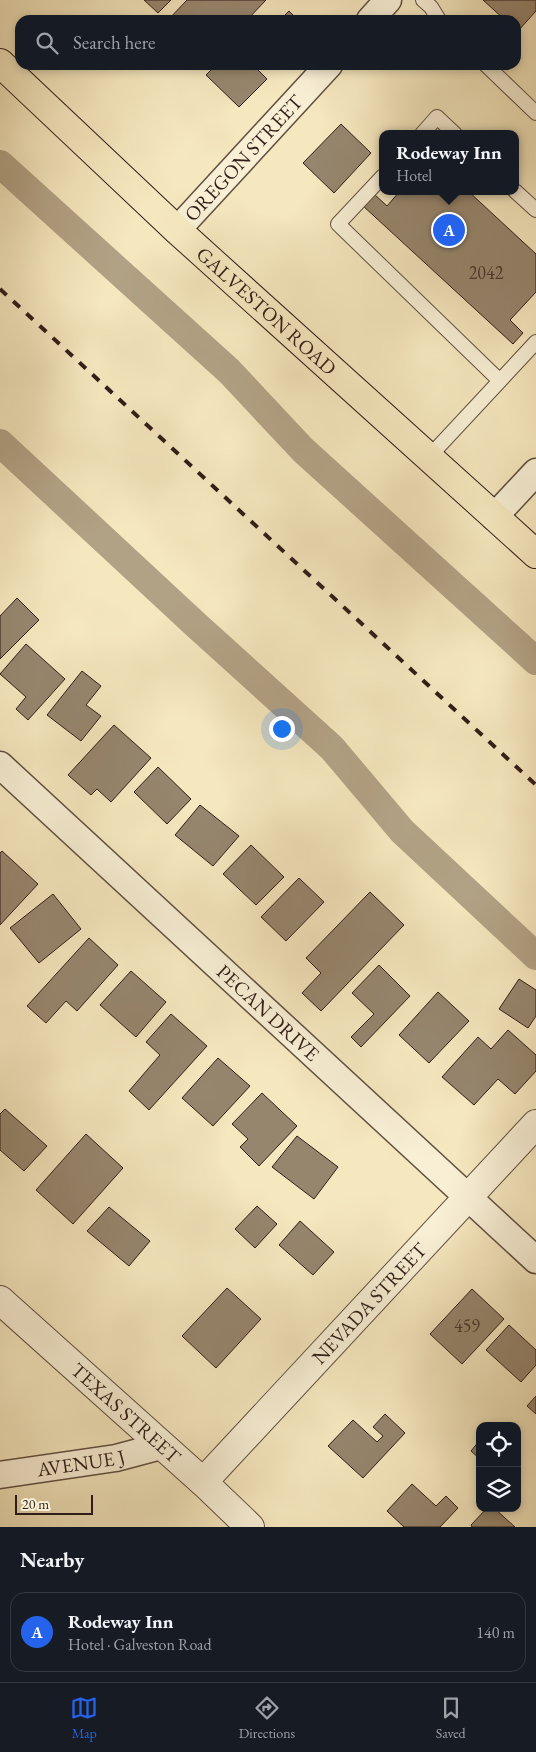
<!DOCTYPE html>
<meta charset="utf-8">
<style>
body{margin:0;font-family:"EB Garamond",serif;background:#20242c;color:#f1f3f6}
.controls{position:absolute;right:15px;bottom:15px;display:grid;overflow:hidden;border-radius:10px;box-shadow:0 2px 8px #0003}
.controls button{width:45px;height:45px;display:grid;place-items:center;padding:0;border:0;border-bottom:1px solid #363941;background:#171b24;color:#f1f3f6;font:25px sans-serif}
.scale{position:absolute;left:15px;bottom:12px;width:78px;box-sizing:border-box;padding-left:5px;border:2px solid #301d17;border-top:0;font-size:14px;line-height:18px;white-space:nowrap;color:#301d17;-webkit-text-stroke:4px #f8efd5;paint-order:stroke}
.you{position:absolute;left:281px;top:728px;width:18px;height:18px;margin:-12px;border:4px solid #fff;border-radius:50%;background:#1a73e8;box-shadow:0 0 0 8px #1a73e833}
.badge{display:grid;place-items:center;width:32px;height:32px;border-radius:50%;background:#2563eb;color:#fff;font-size:16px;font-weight:700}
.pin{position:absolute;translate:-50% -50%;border:2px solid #fff;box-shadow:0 1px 5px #0006}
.popup{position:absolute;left:379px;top:130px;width:140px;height:65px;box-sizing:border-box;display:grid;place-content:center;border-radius:10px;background:#171b24;filter:drop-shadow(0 1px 4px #0005);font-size:16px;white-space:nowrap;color:#9ea1a6}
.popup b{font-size:19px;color:#f1f3f6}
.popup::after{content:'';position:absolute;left:50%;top:100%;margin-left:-10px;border:10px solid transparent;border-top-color:#171b24}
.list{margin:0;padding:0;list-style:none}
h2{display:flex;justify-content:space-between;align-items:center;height:65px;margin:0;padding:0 20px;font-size:21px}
h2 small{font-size:16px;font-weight:400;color:#9ea1a6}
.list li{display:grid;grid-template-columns:32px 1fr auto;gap:15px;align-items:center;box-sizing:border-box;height:80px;margin:0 10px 10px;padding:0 10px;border:1px solid #363941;border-radius:15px}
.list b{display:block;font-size:19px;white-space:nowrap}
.list p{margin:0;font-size:16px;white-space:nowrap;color:#9ea1a6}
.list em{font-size:16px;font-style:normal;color:#9ea1a6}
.icon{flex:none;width:28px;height:28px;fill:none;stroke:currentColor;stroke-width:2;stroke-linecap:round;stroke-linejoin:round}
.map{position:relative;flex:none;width:536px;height:1527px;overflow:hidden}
.search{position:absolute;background:#171b24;box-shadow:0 2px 8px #0003;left:15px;right:15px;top:15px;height:55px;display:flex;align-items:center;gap:12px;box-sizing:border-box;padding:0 18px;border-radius:15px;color:#9ea1a6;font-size:19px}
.sheet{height:155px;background:#171b24}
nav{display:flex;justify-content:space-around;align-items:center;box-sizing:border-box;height:70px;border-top:1px solid #363941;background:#171b24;font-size:14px;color:#9ea1a6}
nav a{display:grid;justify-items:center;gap:2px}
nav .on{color:#2563eb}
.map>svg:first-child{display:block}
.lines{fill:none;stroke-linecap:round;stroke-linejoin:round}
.canal{stroke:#b2a285;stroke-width:28}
.building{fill:#96866e;stroke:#301d17}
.service-casing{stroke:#615041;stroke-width:16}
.minor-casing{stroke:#615041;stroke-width:29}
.tertiary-casing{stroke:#615041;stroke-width:30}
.primary-casing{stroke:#301d17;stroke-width:30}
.service{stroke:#f8efd5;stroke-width:14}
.minor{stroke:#f8efd5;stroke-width:26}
.tertiary{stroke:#f8efd5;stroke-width:28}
.primary{stroke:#f5e7be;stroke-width:28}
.rail{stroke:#301d17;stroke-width:4;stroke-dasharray:9 9;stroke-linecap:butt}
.labels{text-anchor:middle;stroke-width:5;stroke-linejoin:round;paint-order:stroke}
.number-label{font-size:18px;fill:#4a372d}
.street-label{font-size:20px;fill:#301d17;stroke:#f8efd5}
</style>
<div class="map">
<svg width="536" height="1527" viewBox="0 0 536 1527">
<rect width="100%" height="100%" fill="#f5e7be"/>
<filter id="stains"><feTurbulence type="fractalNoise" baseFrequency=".004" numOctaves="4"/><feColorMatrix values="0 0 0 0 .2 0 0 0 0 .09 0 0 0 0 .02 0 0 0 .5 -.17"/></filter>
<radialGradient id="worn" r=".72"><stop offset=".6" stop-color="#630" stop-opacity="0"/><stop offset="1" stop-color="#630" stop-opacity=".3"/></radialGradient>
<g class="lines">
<path class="canal" d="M0 164 229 371 303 450 536 661
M0 443 195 624 332 748 402 831 536 956"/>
</g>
<path class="building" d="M144 0H171L158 13Z
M187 0H266L247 20H168Z
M483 0H536V11L518 31 516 30V20H505Z
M289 11 298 20H280Z
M216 65H253L267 79 239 107 206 75Z
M341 124 371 153 334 193 303 163Z
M400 191H468L536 254V292L510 320 523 333 513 344 362 205 373 193 387 206Z
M17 598 39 620 0 659V616Z
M26 644 65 679 28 720 16 709 26 697 0 674Z
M82 671 101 686 86 705 101 716 81 741 47 715Z
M114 725 151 758 111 802 97 789 91 795 68 775Z
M158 767 191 799 167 824 134 792Z
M200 805 239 836 213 866 175 835Z
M251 845 284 877 256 905 223 874Z
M2 851 38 884 0 925V853Z
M299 878 324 902 286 941 261 917Z
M370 892 404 925 321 1011 302 993 321 973 306 958Z
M53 894 81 929 39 963 10 928Z
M89 938 118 965 77 1011 66 1001 46 1023 27 1006Z
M379 965 410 996 361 1047 351 1037 374 1014 352 993Z
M131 971 166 1002 136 1037 100 1005Z
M519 979 536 990V1016L528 1028 499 1009Z
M438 992 469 1021 429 1063 399 1035Z
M171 1014 207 1046 149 1110 129 1091 160 1055 146 1042Z
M508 1030 536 1055V1071L515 1094 498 1079 474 1105 442 1077 478 1037 491 1049Z
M218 1058 250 1086 213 1126 182 1098Z
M262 1093 297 1126 259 1166 240 1147 248 1139 232 1124Z
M5 1109 47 1146 24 1171 0 1150V1114Z
M86 1134 123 1168 73 1224 36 1190Z
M297 1136 338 1167 314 1199 272 1167Z
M257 1206 277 1224 255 1248 235 1229Z
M109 1207 150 1241 129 1266 87 1231Z
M300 1221 334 1252 313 1275 279 1245Z
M227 1288 261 1319 216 1368 182 1336Z
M472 1289 504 1319 462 1364 430 1334Z
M509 1325 536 1350V1365L521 1382 486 1350Z
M536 1396V1414L527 1406Z
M385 1414 405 1433 363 1478 328 1446 353 1420 377 1442 383 1436 373 1427Z
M480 1440V1459L471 1451Z
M412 1484 436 1506 446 1496 458 1508 440 1527H404L387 1511Z
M487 1508H494L515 1527H472L471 1525Z"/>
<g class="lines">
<g class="service-casing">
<path id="service" d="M423 0 431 7 439 20
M486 65 536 113
M422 134 437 117 455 134
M383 176 338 224 500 381
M515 191 536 210
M428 458 536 342"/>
</g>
<g class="minor-casing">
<g id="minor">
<path d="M370 20 388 0"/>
<path id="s1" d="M177 230 329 65"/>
<path d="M494 517 536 472"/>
<path id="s2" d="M0 765 536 1260"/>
<path id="s3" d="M0 1475 116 1458 161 1446"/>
</g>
</g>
<g class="tertiary-casing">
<g id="tertiary">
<path id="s4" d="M0 1300 203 1482 250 1527"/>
<path id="s5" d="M203 1482 536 1124"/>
</g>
</g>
<g class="primary-casing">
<g id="primary">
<path id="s6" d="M0 63 177 230 536 554"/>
</g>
</g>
<use href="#service" class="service"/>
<use href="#minor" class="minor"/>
<use href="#tertiary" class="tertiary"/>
<use href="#primary" class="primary"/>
<path class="rail" d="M0 289 536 785"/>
</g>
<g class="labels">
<g class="number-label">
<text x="486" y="279">2042</text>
<text x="467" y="1332">459</text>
</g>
<g class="street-label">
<text dy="7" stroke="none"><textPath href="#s1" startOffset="98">OREGON STREET</textPath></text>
<text dy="7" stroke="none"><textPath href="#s6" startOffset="364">GALVESTON ROAD</textPath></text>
<text dy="7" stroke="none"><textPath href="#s2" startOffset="365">PECAN DRIVE</textPath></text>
<text dy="7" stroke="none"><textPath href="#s5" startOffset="244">NEVADA STREET</textPath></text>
<text dy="7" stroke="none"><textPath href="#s4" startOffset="169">TEXAS STREET</textPath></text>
<text dy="7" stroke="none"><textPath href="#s3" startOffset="82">AVENUE J</textPath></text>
</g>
</g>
<rect width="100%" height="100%" filter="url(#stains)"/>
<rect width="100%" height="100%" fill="url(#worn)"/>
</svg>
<div class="controls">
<button><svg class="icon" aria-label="locate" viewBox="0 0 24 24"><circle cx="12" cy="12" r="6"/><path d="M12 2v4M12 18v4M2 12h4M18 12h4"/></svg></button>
<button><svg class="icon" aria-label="layers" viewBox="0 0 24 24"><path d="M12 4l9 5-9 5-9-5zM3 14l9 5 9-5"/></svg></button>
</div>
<div class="scale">20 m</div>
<div class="you"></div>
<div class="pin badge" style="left:449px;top:230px">A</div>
<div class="popup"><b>Rodeway Inn</b>Hotel</div>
<div class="search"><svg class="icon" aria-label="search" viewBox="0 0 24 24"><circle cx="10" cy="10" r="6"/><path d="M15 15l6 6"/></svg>Search here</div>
</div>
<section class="sheet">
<h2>Nearby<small></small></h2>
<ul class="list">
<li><span class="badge">A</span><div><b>Rodeway Inn</b><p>Hotel · Galveston Road</p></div><em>140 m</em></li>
</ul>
</section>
<nav>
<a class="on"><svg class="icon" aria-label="map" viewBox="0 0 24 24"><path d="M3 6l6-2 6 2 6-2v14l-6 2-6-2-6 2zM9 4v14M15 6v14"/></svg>Map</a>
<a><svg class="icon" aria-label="directions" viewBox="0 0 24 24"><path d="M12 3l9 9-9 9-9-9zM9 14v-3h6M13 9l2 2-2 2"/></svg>Directions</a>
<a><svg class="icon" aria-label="saved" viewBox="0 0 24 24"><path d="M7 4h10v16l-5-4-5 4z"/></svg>Saved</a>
</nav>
